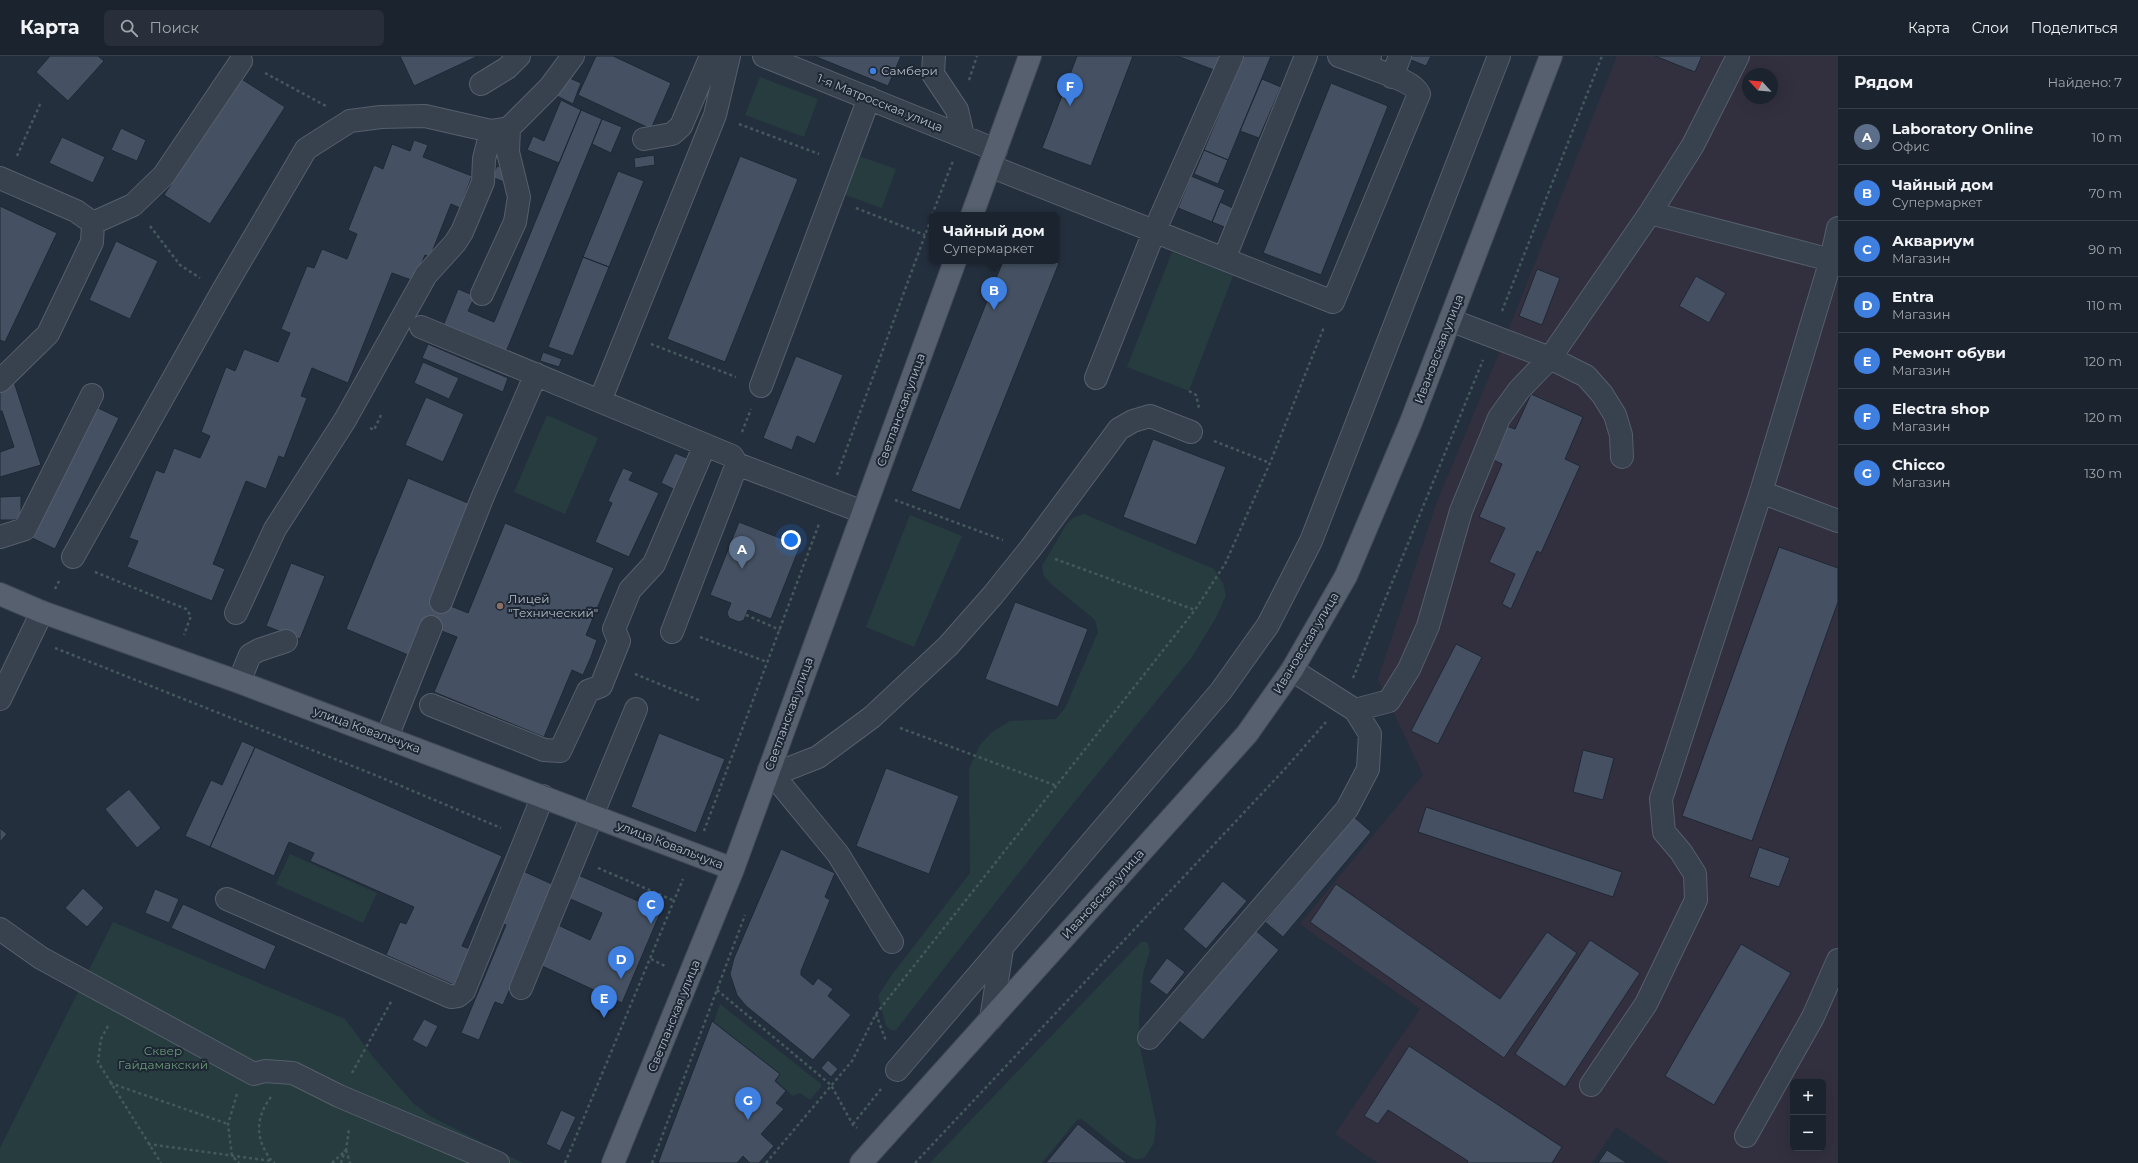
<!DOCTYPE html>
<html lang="ru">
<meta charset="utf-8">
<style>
body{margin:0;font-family:Montserrat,sans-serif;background:#282f3a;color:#f1f3f6}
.controls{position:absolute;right:12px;bottom:12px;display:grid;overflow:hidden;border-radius:6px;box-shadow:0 4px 16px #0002}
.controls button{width:36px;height:36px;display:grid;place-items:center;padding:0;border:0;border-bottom:1px solid #39404a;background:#1b232e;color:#f1f3f6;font:20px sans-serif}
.compass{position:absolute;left:1742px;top:12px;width:36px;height:36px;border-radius:50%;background:#1b232e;box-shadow:0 4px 16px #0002;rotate:296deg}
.you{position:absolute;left:791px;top:484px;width:14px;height:14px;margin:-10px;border:3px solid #fff;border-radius:50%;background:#1a73e8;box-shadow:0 0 0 6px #1a73e833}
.badge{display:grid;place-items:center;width:26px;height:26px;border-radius:50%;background:#8bbbb9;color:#fff;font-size:13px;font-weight:700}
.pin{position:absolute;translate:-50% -33px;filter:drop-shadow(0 1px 2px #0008)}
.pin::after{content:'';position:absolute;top:21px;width:14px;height:12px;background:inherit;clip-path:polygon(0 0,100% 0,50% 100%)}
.popup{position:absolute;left:929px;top:156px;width:130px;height:52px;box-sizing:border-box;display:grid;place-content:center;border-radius:6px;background:#1b232e;filter:drop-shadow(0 1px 3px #0005);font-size:13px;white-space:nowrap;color:#a0a4aa}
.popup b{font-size:15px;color:#f1f3f6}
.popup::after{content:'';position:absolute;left:50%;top:100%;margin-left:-8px;border:8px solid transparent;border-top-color:#1b232e}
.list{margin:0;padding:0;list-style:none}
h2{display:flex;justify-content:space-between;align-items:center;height:52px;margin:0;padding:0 16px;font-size:17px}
h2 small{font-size:13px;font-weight:400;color:#a0a4aa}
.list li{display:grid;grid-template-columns:26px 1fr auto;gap:12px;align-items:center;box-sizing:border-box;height:56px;padding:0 16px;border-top:1px solid #39404a}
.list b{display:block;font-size:15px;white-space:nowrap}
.list p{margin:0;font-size:13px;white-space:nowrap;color:#a0a4aa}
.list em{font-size:13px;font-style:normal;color:#a0a4aa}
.icon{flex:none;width:22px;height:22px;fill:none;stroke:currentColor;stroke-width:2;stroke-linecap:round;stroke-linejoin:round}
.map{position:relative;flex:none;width:1838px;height:1107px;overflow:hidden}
header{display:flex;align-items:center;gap:24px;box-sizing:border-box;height:56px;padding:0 20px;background:#1b232e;border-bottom:1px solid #39404a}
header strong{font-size:19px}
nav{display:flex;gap:22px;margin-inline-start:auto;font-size:14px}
.search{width:280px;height:36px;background:#282f3a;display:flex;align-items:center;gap:10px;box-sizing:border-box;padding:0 14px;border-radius:6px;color:#a0a4aa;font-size:15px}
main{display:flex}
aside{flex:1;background:#1b232e}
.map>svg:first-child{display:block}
.medical{fill:#32303f;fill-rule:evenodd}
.green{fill:#263c3f}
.building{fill:#455162;stroke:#1f2835}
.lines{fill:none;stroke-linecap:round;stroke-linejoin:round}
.minor-casing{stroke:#565f6c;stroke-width:24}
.major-casing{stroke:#414a57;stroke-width:24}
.path{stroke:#44595c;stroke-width:2.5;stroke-dasharray:3 3;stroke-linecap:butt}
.minor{stroke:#38414e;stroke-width:22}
.major{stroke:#56606e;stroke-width:22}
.shop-dot{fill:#3f7fe0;stroke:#1d2633;stroke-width:1.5}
.education-dot{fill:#8d6e63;stroke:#1d2633;stroke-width:1.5}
.labels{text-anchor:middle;stroke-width:4;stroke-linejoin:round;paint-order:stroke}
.poi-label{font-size:12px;fill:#b4bcc9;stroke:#1d2633;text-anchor:start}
.street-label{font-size:12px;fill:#b4bcc9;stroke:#1d2633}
.park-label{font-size:12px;fill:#6b9a76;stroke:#1d2633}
</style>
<header>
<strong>Карта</strong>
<div class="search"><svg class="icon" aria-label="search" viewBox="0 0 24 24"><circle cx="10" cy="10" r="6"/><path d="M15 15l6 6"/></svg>Поиск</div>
<nav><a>Карта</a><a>Слои</a><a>Поделиться</a></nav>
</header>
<main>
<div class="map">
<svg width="1838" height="1107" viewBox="0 0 1838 1107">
<rect width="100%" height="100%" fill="#242f3e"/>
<path class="medical" d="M1617 0H1838V1107H1669L1616 1071 1592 1107H1378L1335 1078 1420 953 1300 868 1423 719 1378 623 1437 446 1504 285ZM1748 18H1772V42H1748ZM1793 1026H1823V1092H1793Z"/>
<path class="green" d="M760 21 818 43 804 81 745 59Z
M856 99 896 113 882 152 842 138Z
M1172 196 1233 220 1189 335 1127 311Z
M547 359 598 382 565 458 514 436Z
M1084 458 1214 513 1223 527 1226 539 1217 560 1192 601 1064 759 896 974H891L886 970 878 940 891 920 970 817 969 713 980 689 992 676 1010 665 1056 663 1065 652 1098 576 1095 564 1050 527 1044 520 1042 510 1066 469 1074 461Z
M910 459 962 480 914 591 866 571Z
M290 798 377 837 363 867 276 828Z
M113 866 345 963 374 1002 413 1047 430 1060 523 1107H0V1092Z
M1141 886H1147L1150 894 1143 918 1139 961 1140 991 1156 1065 1154 1087 1145 1101C1142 1102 1138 1104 1136 1103 1127 1102 1092 1070 1081 1063L1077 1064 1042 1107H930Z
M720 948 821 1028V1031L810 1044 800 1037 793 1040 776 1025 780 1018 714 966Z"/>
<path class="building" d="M50 0H98L104 5 68 45 36 16Z
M400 0H478L414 30Z
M596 0H613L671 27 651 73 578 39Z
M814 0H901L888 30Z
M1077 0H1133L1091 110 1042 92Z
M1177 0H1220L1214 14Z
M1243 0H1271L1228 104 1204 94Z
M1406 0H1431L1426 10 1406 2Z
M1655 0H1702L1695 16Z
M565 20 581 27 573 48 557 40Z
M240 22 285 51 210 168 164 139Z
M1262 23 1281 31 1259 82 1240 75Z
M1331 27 1388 50 1321 219 1263 197Z
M561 44 581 54 559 107 527 94 533 80 544 85Z
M581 54 602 63 506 296 443 270 458 233 475 240 468 255 494 266Z
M602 63 622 71 611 97 592 88Z
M121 72 146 84 137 105 111 94Z
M62 81 105 101 93 127 49 107Z
M414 84 428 89 423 101 472 120 460 152 451 148 430 201 425 199 414 225 392 217 348 327 312 312 301 340 307 342 284 402 279 400 266 433 246 425 213 508 225 513 212 545 127 511 138 485 129 482 156 414 164 417 174 392 200 402 210 380 201 376 226 311 235 315 244 293 278 306 290 277 281 273 307 210 314 212 322 193 347 203 357 178 348 174 374 109 383 113 392 88 410 95Z
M1204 94 1228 104 1218 128 1194 118Z
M654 99 655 109 635 112 634 102Z
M740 100 798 123 725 306 667 283Z
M497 110 511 116 506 127 492 121Z
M618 115 644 125 609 211 583 201Z
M1191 120 1225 134 1212 166 1178 152Z
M1220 146 1235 153 1227 172 1212 166Z
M0 150 57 177 5 286 0 284Z
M116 185 158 205 130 263 89 244Z
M583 201 609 211 573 300 548 291Z
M1003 205H1054L1059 207 960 454 911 435Z
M1537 213 1560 222 1542 269 1519 260Z
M1696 220 1726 237 1709 267 1679 250Z
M428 288 508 322 503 336 422 302Z
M543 296 562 303 559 311 540 305Z
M796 300 843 319 815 388 797 380 792 394 763 382Z
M423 306 459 322 449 343 414 327Z
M14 326 41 409 0 421V396L14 391 2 355H0V330Z
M1531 338 1583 361 1565 403 1580 410 1541 497 1537 495 1511 553 1502 548 1515 518 1489 506 1505 472 1479 461 1502 408 1489 402 1504 369 1515 373Z
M426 341 464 358 443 406 405 389Z
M92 349 119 362 55 493 28 480Z
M1153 383 1226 411 1196 489 1123 461Z
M675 397 696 406 682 437 661 427Z
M623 412 633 416 629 424 659 437 629 501 595 486 612 447 608 445Z
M408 422 475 450 436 544 468 557 505 467 614 512 586 579 597 584 591 601 583 619 572 614 544 681 434 636 457 581 426 569 413 601 346 573Z
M21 440V464H0V441Z
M739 466 800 490 771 563 748 554 744 564 739 566 729 562 727 557 731 547 710 539Z
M1779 491 1838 512V546L1752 785 1682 760Z
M291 507 325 520 300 583 266 570Z
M1015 546 1088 573 1058 651 985 623Z
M1456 588 1482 601 1438 688 1411 675Z
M659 677 725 703 696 777 631 751Z
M242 685 255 691 210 791 185 780 211 724 222 729Z
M255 691 502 800 462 890 470 893 454 929 386 899 400 866 406 868 414 851 310 805 314 797 289 786 274 820 210 791Z
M1583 694 1614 702 1603 744 1573 736Z
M886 712 959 740 929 818 856 790Z
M129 733 161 772 137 792 105 753Z
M1426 751 1622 816 1613 841 1418 776Z
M1354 761 1371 776 1283 881 1265 866Z
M0 772 7 778 0 786Z
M1759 791 1790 802 1779 831 1749 821Z
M781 793 835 817 825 841 830 844 801 915V919L813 929 818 922 833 933 828 940 851 959 813 1004 746 950 737 939 730 918 734 902Z
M523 815 554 829 503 949 495 946 479 984 461 977 506 869 501 867Z
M576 818 661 855 622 947 540 909 558 869 590 884 602 857 566 841Z
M1223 825 1247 845 1206 893 1183 873Z
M1336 828 1500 943 1547 876 1577 897 1504 1002 1310 866Z
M83 832 104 852 87 871 65 852Z
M155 833 179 843 169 867 145 857Z
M183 848 276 890 265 914 171 872Z
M1255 874 1279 894 1203 984 1179 965Z
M1590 884 1640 917 1565 1031 1515 998Z
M1741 888 1791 917 1714 1049 1665 1020Z
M1167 902 1185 916 1167 939 1149 926Z
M424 963 438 970 427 992 412 984Z
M712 965 780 1018 775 1025 786 1035 776 1047 784 1053 761 1078 774 1090 759 1107H750L743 1100 737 1107H658Z
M1409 990 1562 1091 1552 1107H1467L1468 1105 1388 1054 1378 1068 1364 1060Z
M828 1004 838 1013 831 1021 821 1012Z
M561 1054 576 1061 560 1095 546 1088Z
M1078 1068 1127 1107H1046Z
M1607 1094 1627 1107H1598Z"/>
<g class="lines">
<g class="minor-casing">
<path id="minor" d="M764 0 996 94
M934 0 933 18 957 54 963 80
M1339 0 1366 10 1370 0
M1392 21 1400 0
M481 28 507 12 519 0
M644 83 672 78 681 70 711 0
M990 110 1224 203 1306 0
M0 122 76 155 93 167 92 186 48 278 0 325
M1650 157 1831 204
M93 167 133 149 164 119 241 5
M1224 203 1333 246 1419 38C1414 25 1380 16 1366 10
M482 238 515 166 519 141 508 96 509 72
M1450 264 1550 302 1586 320 1602 338 1615 359 1621 379 1622 401
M421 271 732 400 737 408 863 456
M1096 322 1154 176 1232 0
M761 330 869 42
M600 345 715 59 729 0
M1761 436 1838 465
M0 481 25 473 92 339
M73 501 222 236 306 93 350 65 381 61 425 60 491 75 509 72 550 31 573 0
M441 546 483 440 536 318
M236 557 275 473 345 364 426 219 455 187 462 176 483 126 484 103 491 75
M672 576 737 408
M1292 614 1355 654
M239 626 250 599 259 594 286 585
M0 643 42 556
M431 649 544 694 560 695 588 635 601 630 619 585 614 573 630 534 654 508 705 389
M387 681 431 571
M769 714 790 712 818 701 872 661 948 590 993 539 1030 493 1119 373 1133 365 1150 360 1191 376
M769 714 838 798 892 886
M227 843 451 941 458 940 464 935 543 740
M0 873 41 902 254 1018 265 1015 293 1017 339 1040 498 1107
M521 932 636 653
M991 963 1002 893
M1149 982 1347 753 1368 713 1370 678 1355 654 1389 645 1409 613 1428 570 1461 455 1499 362 1519 334 1550 302 1650 157 1693 89 1738 0
M897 1014 1221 635 1268 569 1311 485 1499 0
M1591 1029 1646 948 1696 844 1695 818 1681 796 1664 776 1661 743 1761 436 1831 204 1838 172
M1746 1080 1813 961 1838 904"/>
</g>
<g class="major-casing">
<path id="major" d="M972 159 1030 0
M0 538 42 556 239 626 733 813
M613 1107 733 813 955 205
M861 1107 1247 678 1292 614 1346 520 1411 366 1551 0"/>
</g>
<path class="path" d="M265 17 326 50
M969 24 977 0
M739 68 819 98
M17 100 41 46
M856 152 925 179
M932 159 953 105
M150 170 180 209 200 222
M1502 255 1602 0
M651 288 736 321
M1189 335 1196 339 1199 352
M370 372 374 374 382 357
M742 376 751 353
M1214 385 1270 407
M837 419 932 160
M895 444 1003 484
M1055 503 1195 554
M95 516 186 553 191 560 184 579
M55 533 60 523
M746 559 780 574
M700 581 767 606
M55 592 375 719 501 772
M635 618 701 645
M1353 622 1483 304
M900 672 1057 730
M704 775 819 468
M598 812 675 845
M651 903 665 910
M717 934 831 1029 853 1069 857 1072
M876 958 886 985
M108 970 101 983 98 1006 161 1107
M352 1017 392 944
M110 1027 228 1068
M237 1038 228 1068 232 1100 239 1107
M271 1041C257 1059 255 1079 267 1098 269 1102 271 1105 275 1107
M853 1068 881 1033
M148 1088 271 1105
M346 1094 350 1107
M332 1107 346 1094 349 1073
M341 1107 345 1094
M565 1107 683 823
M652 1107 745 859
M766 1107 852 1005 876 958 1195 554 1225 508 1270 407 1324 271
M915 1107 1283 715 1326 666"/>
<use href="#minor" class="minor"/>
<use href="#major" class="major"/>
</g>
<circle class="shop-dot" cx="873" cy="15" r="4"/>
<circle class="education-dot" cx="500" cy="550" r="4"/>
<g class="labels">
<g class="poi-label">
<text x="881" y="19">Самбери</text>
<text x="508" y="547">Лицей<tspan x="508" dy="14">"Технический"</tspan></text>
</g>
<g class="street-label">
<text transform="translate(880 47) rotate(22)" y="4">1-я Матросская улица</text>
<text transform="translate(1439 293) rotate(-69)" y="4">Ивановская улица</text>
<text transform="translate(901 354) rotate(-70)" y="4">Светланская улица</text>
<text transform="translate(1306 587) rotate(-59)" y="4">Ивановская улица</text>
<text transform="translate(789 658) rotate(-70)" y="4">Светланская улица</text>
<text transform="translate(367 674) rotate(20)" y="4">улица Ковальчука</text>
<text transform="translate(670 789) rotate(21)" y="4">улица Ковальчука</text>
<text transform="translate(1103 838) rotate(-48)" y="4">Ивановская улица</text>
<text transform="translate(674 960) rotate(-68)" y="4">Светланская улица</text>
</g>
<g class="park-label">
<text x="163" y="999">Сквер<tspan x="163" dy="14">Гайдамакский</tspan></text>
</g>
</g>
</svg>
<div class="controls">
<button>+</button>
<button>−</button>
</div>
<svg class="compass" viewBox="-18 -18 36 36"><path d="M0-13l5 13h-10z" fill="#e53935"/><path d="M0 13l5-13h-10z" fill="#a0a4aa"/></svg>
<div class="you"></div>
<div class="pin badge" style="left:742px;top:513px;background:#5c6f8a">A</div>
<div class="pin badge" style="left:994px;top:254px;background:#3f7fe0">B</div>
<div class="popup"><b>Чайный дом</b>Супермаркет</div>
<div class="pin badge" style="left:651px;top:868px;background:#3f7fe0">C</div>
<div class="pin badge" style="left:621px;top:923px;background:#3f7fe0">D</div>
<div class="pin badge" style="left:604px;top:962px;background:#3f7fe0">E</div>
<div class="pin badge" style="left:1070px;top:50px;background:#3f7fe0">F</div>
<div class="pin badge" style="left:748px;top:1064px;background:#3f7fe0">G</div>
</div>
<aside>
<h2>Рядом<small>Найдено: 7</small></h2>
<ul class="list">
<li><span class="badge" style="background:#5c6f8a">A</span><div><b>Laboratory Online</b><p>Офис</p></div><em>10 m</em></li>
<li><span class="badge" style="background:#3f7fe0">B</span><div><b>Чайный дом</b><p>Супермаркет</p></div><em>70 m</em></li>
<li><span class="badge" style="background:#3f7fe0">C</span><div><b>Аквариум</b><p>Магазин</p></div><em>90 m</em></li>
<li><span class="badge" style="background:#3f7fe0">D</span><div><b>Entra</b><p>Магазин</p></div><em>110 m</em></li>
<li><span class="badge" style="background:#3f7fe0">E</span><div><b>Ремонт обуви</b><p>Магазин</p></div><em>120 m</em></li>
<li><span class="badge" style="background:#3f7fe0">F</span><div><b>Electra shop</b><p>Магазин</p></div><em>120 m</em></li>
<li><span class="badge" style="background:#3f7fe0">G</span><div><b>Chicco</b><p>Магазин</p></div><em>130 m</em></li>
</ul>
</aside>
</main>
